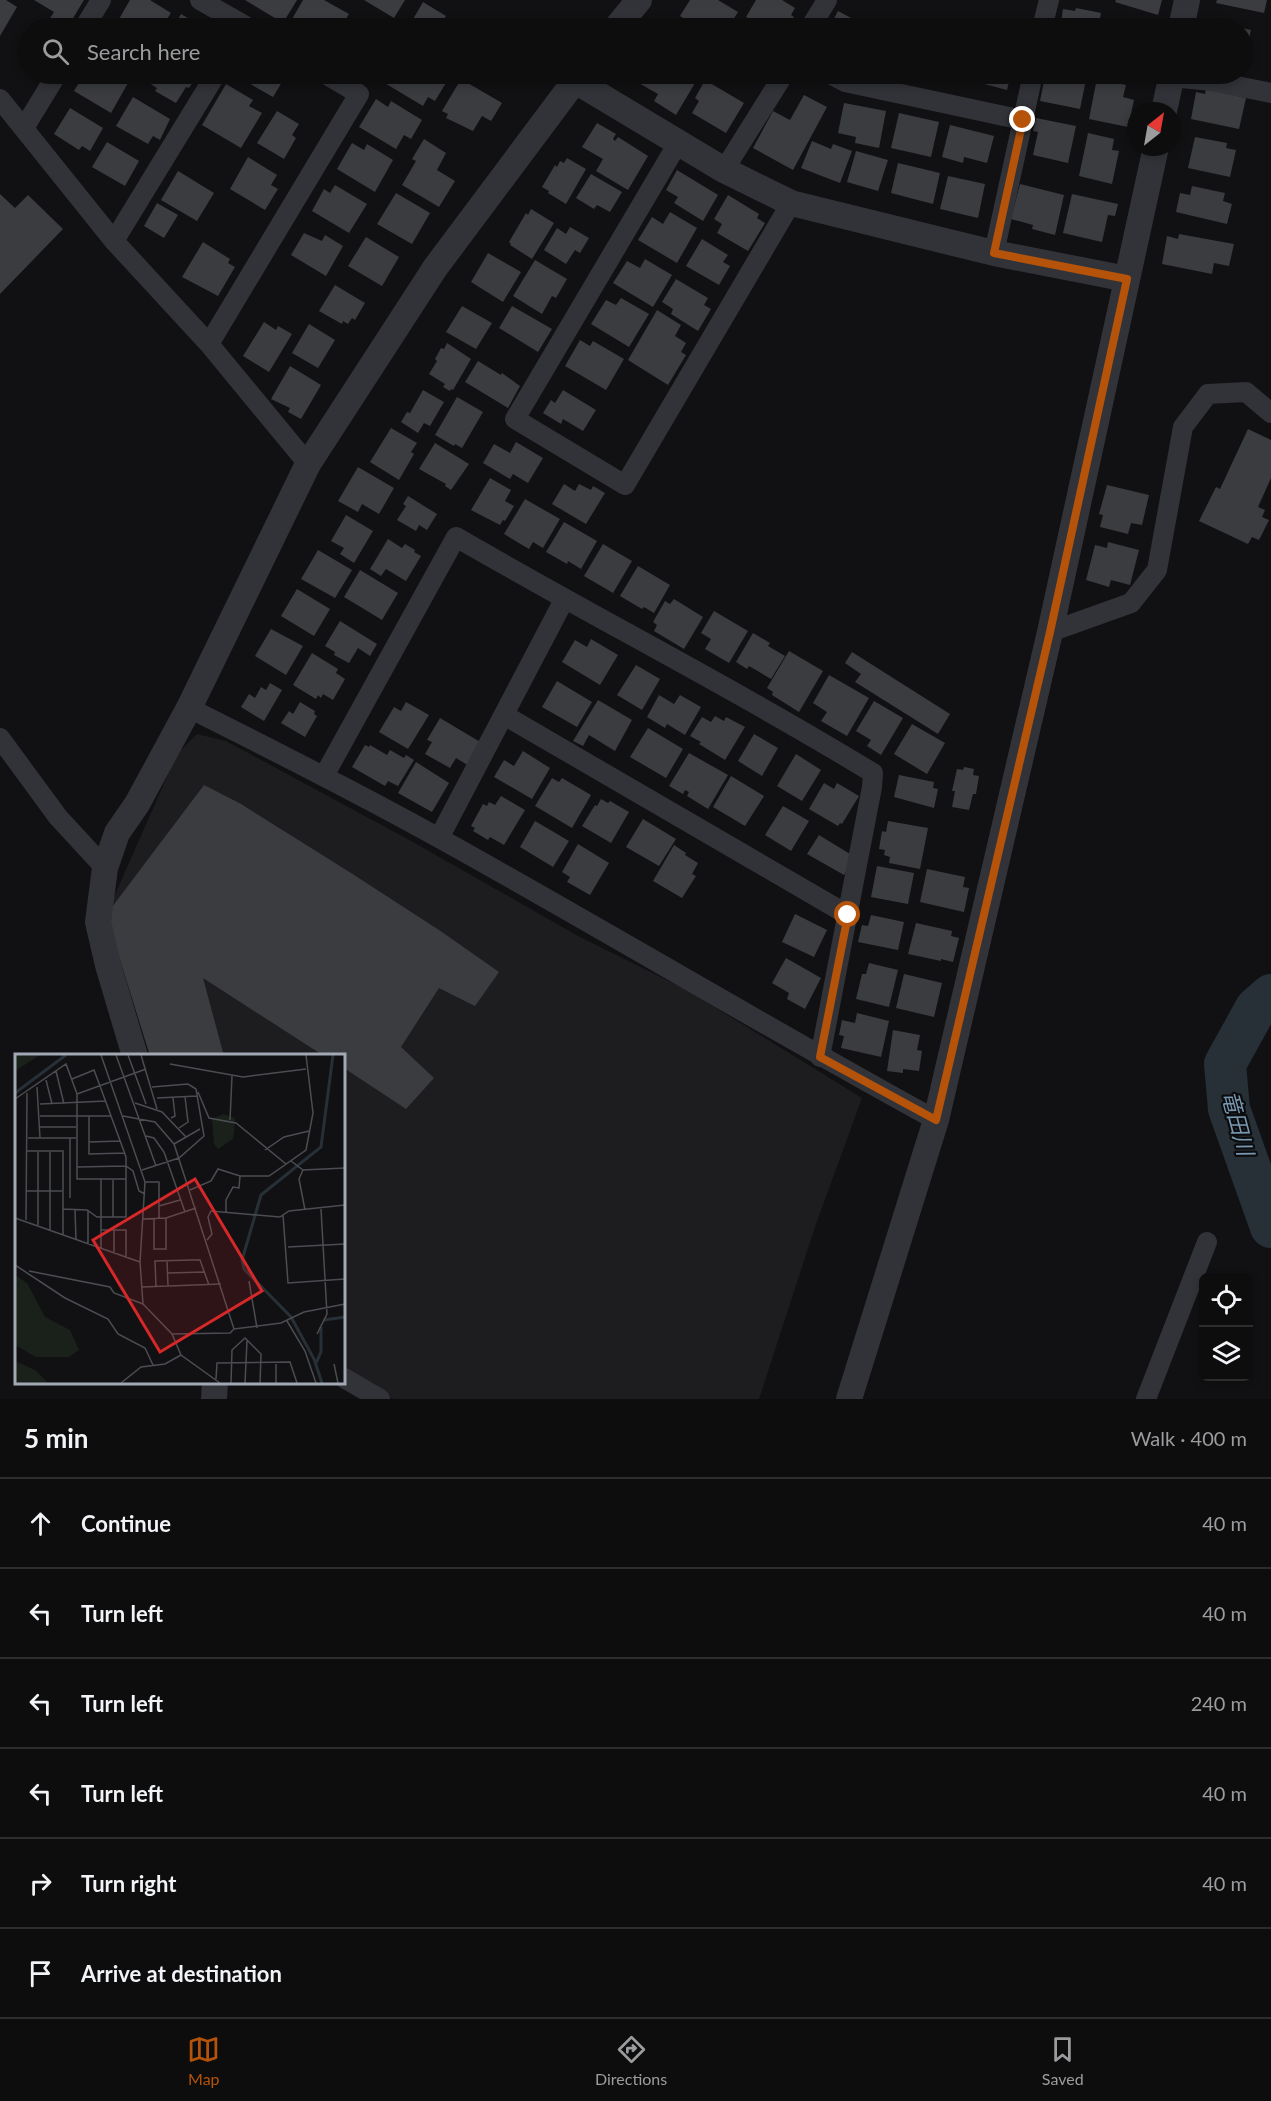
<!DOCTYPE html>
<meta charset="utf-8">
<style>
body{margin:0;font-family:Lato,"Noto Sans JP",sans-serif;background:#1b1b1c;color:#f1f3f6}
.controls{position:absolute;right:18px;bottom:18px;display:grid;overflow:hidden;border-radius:9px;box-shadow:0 3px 9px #0003}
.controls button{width:54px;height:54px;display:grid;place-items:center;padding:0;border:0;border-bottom:2px solid #2d2d2e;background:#0d0d0e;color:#f1f3f6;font:30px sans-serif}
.compass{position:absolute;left:1127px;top:102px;width:54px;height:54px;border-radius:50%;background:#0d0d0e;box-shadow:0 3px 9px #0003;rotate:31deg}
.stop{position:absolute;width:18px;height:18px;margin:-14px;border:4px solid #b45309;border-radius:50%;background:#fff}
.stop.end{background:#b45309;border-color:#fff;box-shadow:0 2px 6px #0008}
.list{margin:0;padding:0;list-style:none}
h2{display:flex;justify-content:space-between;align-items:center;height:78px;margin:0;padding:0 24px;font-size:26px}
h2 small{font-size:20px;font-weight:400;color:#9a9c9e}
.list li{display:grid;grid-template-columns:39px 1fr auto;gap:18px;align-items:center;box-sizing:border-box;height:90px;padding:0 24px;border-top:2px solid #2d2d2e}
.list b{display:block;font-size:22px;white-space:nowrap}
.list em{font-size:20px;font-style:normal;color:#9a9c9e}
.icon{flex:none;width:33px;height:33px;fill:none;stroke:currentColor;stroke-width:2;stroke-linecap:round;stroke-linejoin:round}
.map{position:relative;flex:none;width:1271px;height:1399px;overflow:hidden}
.search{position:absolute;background:#0d0d0e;box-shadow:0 3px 9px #0003;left:18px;right:18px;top:18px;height:66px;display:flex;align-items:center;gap:15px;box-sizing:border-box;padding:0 21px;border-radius:33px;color:#9a9c9e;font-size:22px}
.sheet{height:618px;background:#0d0d0e}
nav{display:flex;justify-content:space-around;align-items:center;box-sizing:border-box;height:84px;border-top:2px solid #2d2d2e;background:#0d0d0e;font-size:16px;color:#9a9c9e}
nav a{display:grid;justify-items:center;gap:3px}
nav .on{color:#b45309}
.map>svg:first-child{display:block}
.built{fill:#1d1d20}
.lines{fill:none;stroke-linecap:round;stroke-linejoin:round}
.river{stroke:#273037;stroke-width:42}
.building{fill:#3b3c40}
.minor{stroke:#323338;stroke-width:20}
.tertiary{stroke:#323338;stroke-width:26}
.route{stroke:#b45309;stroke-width:8}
.labels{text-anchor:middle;stroke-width:4.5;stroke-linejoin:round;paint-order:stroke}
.water-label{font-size:22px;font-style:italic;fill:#7898b1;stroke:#0c0c0e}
.inset-river{fill:none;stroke:#273037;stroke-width:3}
.inset-road{fill:none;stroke:#4b4d53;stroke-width:1.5}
.view{fill:#d62828;fill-opacity:0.15;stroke:#d62828;stroke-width:3}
.inset-edge{fill:none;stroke:#a2a8b4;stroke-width:3}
</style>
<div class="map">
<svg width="1271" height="1399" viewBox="0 0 1271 1399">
<rect width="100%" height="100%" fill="#111113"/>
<path class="built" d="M197 734 226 741 413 842 578 936 687 990 862 1098 816 1224 759 1399H393L344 1371V1056L153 1055 106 915 177 754Z"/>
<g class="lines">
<path class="river" d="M1271 995 1256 1008 1225 1064 1229 1109 1271 1227"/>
</g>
<path class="building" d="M0 0H6L17 7 0 36Z
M34 0H84L67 28H57L47 23 54 12Z
M130 0H150L171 13 161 28H134L119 19Z
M245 0H297L283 23Z
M303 0H324L349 14 340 28H307L292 19Z
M364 0H405L394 18Z
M690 0H718L738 12 728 28H700L680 16Z
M756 0H782L795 8 791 15 794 17 788 28H765L746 17Z
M1116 0H1162L1158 15 1115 2Z
M1217 0H1267L1264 13 1216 3Z
M423 2 446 16 442 23 453 28H408Z
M1076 8 1101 13 1098 28H1060L1063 9 1075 11Z
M838 11 870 28H829Z
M181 14 205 28H173Z
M353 20 367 28H348Z
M1216 22 1242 28H1214Z
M1242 28 1251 30 1243 65H1242Z
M84 74H111L128 83 111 113 74 91Z
M144 74H186L195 79 189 88 186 87 176 103 155 91 157 88 141 78Z
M240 74H287L273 97 238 77Z
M388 74H442L449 78 435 101 428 97 423 106 383 82Z
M639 74H680L695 83 676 115 654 101 658 94 635 81Z
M732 74H748L744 80Z
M886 74H902L901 78Z
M927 74H959L957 82Z
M970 74H1011L1007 90 969 80Z
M1056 74 1087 75 1080 109 1040 101 1045 76 1055 78Z
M1097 78 1126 85 1123 97 1134 100 1128 127 1089 119Z
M461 79 502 103 491 121 482 116 473 131 446 118 448 114 442 111Z
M705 80 744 103 726 133 692 113 699 101 695 98Z
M226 84 253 100 249 106 262 113 241 148 202 125Z
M1206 89 1246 98 1239 129 1191 119 1196 92 1205 94Z
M804 95 827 107 793 170 753 148 773 111 790 120Z
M133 97 170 119 160 140 153 136 148 144 116 126Z
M376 99 388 107 391 101 422 120 411 139 404 135 396 149 359 127Z
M844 103 886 111 879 148 855 143 856 137 838 133Z
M70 108 103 128 90 151 82 146 79 150 54 134Z
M277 111 299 124 292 135 296 138 284 159 257 143Z
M899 113 939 122 931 157 891 148Z
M1036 118 1076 126 1068 163 1033 155 1038 132 1033 131Z
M597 123 616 134 613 139 615 141 618 137 648 156 628 190 596 171 603 159 582 147Z
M950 125 994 136 987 163 964 157 963 163 942 157Z
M1088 133 1114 139 1112 150 1119 151 1112 184 1079 176Z
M1195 137 1227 143 1226 148 1236 150 1230 177 1188 168Z
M424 139 446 153 437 170 455 181 439 207 402 185 416 161 412 159Z
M812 141 831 149 833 144 852 151 840 183 801 168Z
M107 142 139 161 125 186 92 167Z
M352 143 364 150 367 144 393 160 375 192 337 169Z
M856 151 888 160 878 191 847 182Z
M248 157 277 175 271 185 278 189 265 210 230 189Z
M567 158 586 169 566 204 548 193 549 191 542 187 555 165 557 167 560 161 564 163Z
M898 163 940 173 933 204 891 193Z
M677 170 718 195 703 221 674 203 678 197 666 190Z
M178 171 214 193 197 221 161 200Z
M591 174 622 192 610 212 597 205 594 209 576 198Z
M948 176 985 184 978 218 940 209Z
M1020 184 1064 195 1055 235 1032 229 1033 225 1011 219Z
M335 185 367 204 349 233 312 211 324 189 330 193Z
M1192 186 1225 193 1223 201 1232 204 1227 224 1176 212 1180 193 1190 195Z
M396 193 430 213 412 244 377 224Z
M0 194 15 208 28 195 63 229 0 294Z
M1072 194 1118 204 1115 216 1108 215 1102 242 1063 233Z
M728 195 759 214 757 218 765 223 748 251 717 233 722 224 714 219Z
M157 203 178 215 164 238 144 226Z
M531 209 554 223 532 259 510 245 511 244 509 242 526 213 528 215Z
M670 212 697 228 677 263 638 240 652 217 663 224Z
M570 227 589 238 580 253 575 250 566 264 544 250 557 228 566 234Z
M304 233 322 241 325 235 343 246 326 276 291 255Z
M1179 234 1234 244 1229 266 1214 263 1212 274 1162 264 1167 236 1178 239Z
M366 237 399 257 382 286 348 266Z
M702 239 728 255 723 262 730 266 719 285 686 266Z
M203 242 230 259 228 263 235 267 218 296 182 277Z
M488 253 521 272 503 302 471 282Z
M645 259 672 275 653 307 613 283 627 261 640 268Z
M535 260 567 279 556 298 552 296 542 314 513 296Z
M676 279 708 298 704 305 711 309 698 331 671 314 673 309 662 302Z
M335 285 365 303 355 320 352 318 348 324 343 321 342 324 319 311Z
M621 298 649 314 629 347 591 324 606 300 616 305Z
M462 306 492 323 476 349 446 332Z
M512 306 552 329 538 352 499 328Z
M657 310 681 325 675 336 686 343 681 352 686 355 668 385 628 360Z
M264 322 276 330 278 326 292 334 269 372 243 356Z
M309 324 335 340 318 368 292 353Z
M580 340 590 346 593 341 624 359 606 390 565 366Z
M447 343 471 359 453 390 451 389 450 391 443 387 445 384 429 374 437 361 435 359 441 348 444 349Z
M478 361 501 375 502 373 520 386 508 408 465 382Z
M290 366 321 385 301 419 288 412 290 408 271 399Z
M423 390 444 402 430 426 424 423 418 433 401 422 407 412 410 413Z
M563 390 596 410 583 431 563 419 561 424 543 413 551 400 555 403Z
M457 397 483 412 462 448 455 444 454 446 435 435Z
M391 428 417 443 411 452 414 454 399 480 370 462Z
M1248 429 1271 440V478L1258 507 1265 510 1262 517 1269 520 1259 540 1252 537 1248 544 1199 521 1216 487 1220 489Z
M516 442 543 458 528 483 513 474 510 479 483 463 494 444 510 453Z
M435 443 469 464 451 490 445 486 446 484 419 469Z
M358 467 394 488 379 514 362 504 358 512 338 501Z
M490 478 511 490 505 501 514 506 505 521 503 520 500 525 471 510Z
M564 484 575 491 579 484 591 490 593 486 605 493 586 524 552 504Z
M1107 485 1149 495 1142 525 1131 523 1128 534 1100 527 1103 515 1099 514Z
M408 496 437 514 427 530 419 525 416 531 397 520 406 506 403 504Z
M525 499 560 519 543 548 533 542 529 549 504 534Z
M346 515 373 531 354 563 340 554 344 548 331 541Z
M564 522 597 541 581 569 568 561 567 564 546 552Z
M388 539 402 548 405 544 415 550 414 552 421 556 406 581 386 569 381 576 370 569Z
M1108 542 1139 550 1130 585 1111 580 1109 587 1086 580 1095 545 1107 548Z
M603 544 632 561 613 593 584 576Z
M318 550 352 570 335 598 301 579Z
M638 566 670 585 654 613 644 607 642 609 620 596Z
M360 570 398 593 382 620 344 597Z
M297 589 330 609 314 636 281 616Z
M674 599 703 617 684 649 654 631 657 625 653 622 665 601 670 604Z
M714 611 748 631 729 663 705 649 711 639 701 633Z
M340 621 377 644 370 656 358 648 349 663 334 655 335 652 325 646Z
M271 629 303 646 286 675 255 656Z
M753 633 770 643 768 646 785 656 771 679 749 666 747 669 736 662Z
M591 639 618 655 600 685 562 662 575 640 587 647Z
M789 651 823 671 799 712 772 695 773 692 767 688Z
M852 652 950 714 938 734 855 682 861 674 845 663Z
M312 653 338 669 336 673 345 679 333 700 323 694 321 698 318 695 316 699 293 685Z
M636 665 660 679 642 710 617 695Z
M829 675 869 698 847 736 821 721 827 712 813 703Z
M557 681 592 702 577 727 542 707Z
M270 683 282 690 264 721 241 707 249 694 255 698 261 687 266 690Z
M659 695 674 704 680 695 701 707 685 735 667 724 665 728 647 717Z
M598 700 632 720 615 751 589 735 583 746 573 741Z
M874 701 903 718 881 755 867 746 871 740 856 731Z
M300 702 315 711 314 714 317 716 305 737 281 723 289 711 293 714Z
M406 702 429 715 408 749 379 732 394 707 401 711Z
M715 716 724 721 726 717 745 727 725 760 699 744 701 742 690 736 702 717 711 722Z
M440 718 482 743 469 766 456 758 450 768 425 754 432 742 427 740Z
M912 724 945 743 927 774 894 754Z
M648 728 683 749 666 778 630 757Z
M754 734 778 748 762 776 738 761Z
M365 745 369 747 370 745 387 755 390 750 404 758 406 755 414 760 398 786 388 781 385 786 352 767Z
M523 751 550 768 532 799 494 777 504 760 514 766Z
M689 753 728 775 708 809 687 796 689 792 685 790 683 794 669 786Z
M796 754 821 770 802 801 777 786Z
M416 762 449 783 432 812 398 793Z
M964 767 974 769 973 775 979 776 976 794H973L969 810 952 807 955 791H952L957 769 963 770Z
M899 775 934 782 933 788 938 789 934 808 894 797Z
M731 776 764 796 745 826 713 807Z
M552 778 559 782 562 778 591 795 572 828 535 806Z
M824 783 834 789 837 783 859 796 842 824 840 823 838 826 809 809Z
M204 785 241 804 351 873 442 932 499 972 475 1006 439 988 401 1047 434 1078 406 1109 344 1068V1056H324L203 978 224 1056H150L106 915Z
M501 796 525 810 504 845 490 837 488 840 473 831 475 828 471 826 483 804 487 806 489 802 495 805Z
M601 799 608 803 610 801 629 812 611 843 582 826 595 805 597 806Z
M783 806 809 821 791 851 765 835Z
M643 819 676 839 659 866 626 847Z
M535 821 569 841 553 867 520 847Z
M888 821 928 828 920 869 889 863 890 857 884 855 885 850 879 849 882 831 886 832Z
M819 835 855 857 844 875 807 854Z
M578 844 609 863 590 895 567 882 570 877 562 872Z
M674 845 686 853 685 855 698 863 692 874 696 876 682 898 653 881Z
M877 866 914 873 908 904 871 897Z
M927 869 965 877 963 887 969 888 964 912 920 902Z
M795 914 827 930 814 957 782 942Z
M871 915 904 922 898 950 858 942 862 925 868 926Z
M916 923 952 931 951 936 959 938 953 962 941 959V961L908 954Z
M786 958 821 978 805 1009 787 999 789 993 772 983Z
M869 963 898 970 889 1007 856 999 862 974H866Z
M904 974 942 983 934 1017 896 1008Z
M857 1013 889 1021 881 1057 841 1048 844 1036 839 1035 842 1020 855 1023Z
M893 1030 920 1035 917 1050 922 1051 919 1071 903 1069V1073L887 1071Z"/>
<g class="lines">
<path class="minor" d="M200 0 249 28
M84 28 101 0
M810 28 827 0
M1042 28 1049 0
M830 74 845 82 1023 120
M1171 77 1212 81 1271 93
M0 99 114 241 209 344 308 464
M24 128 57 74
M678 143 515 419 625 485 791 203
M724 170 784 74
M114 241 216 74
M994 253 1033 74
M209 344 359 94 325 74
M1050 632 1131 603 1157 570 1183 427 1208 394 1246 392 1271 413
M189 708C273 750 356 792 439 838 605 930 769 1029 936 1120
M504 715 848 915
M0 738 58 817 105 868
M324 776 456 537C594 617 737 690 873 773L872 787 820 1057
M439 838 564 600
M344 1378 380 1399
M1146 1399 1207 1242"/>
<path class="tertiary" d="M616 28 639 0
M1181 28 1187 0
M574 80 724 170 791 203 994 253 1127 279
M1164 111 1172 74
M135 1056 108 965 98 922 105 868 117 833 137 804 189 708 308 464 435 268 580 74
M214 1399 215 1382
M849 1399 936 1120 1050 632 1156 147"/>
</g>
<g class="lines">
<path class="route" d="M848 915 820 1057 936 1120 1050 632 1127 279 994 253 1023 120"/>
</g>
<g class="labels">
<g class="water-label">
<text transform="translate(1238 1123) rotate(75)" y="8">竜田川</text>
</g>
</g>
<g transform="translate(15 1054)">
<rect width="330" height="330" fill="#111113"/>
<path d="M0 1H25L0 17ZM208 60 220 64 219 79 218 85 203 95 199 90 197 65ZM0 221 12 229 30 263 55 276 64 296 54 303H21L0 291ZM0 307 20 316 33 329H0Z" fill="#19211a"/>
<path class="inset-river" d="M0 39 51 1M309 266 330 263M301 309 306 298V273M307 329 299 305 276 263 229 215 227 206 246 141 306 93 318 1"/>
<path class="inset-road" d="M86 1 130 128 125 208 128 250 157 280 166 301 205 329M101 1 141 112M113 1 131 50M126 1 142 55M155 10 228 23 291 15M41 17 49 50M31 26 37 50M22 33 25 84M183 38 194 64 221 69 271 110M62 40 131 15M142 44 182 42M0 45 51 10 62 40V125H111M120 49 147 58 171 83M25 50 91 47M25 62H96M74 62V100L110 99M108 62 140 68 159 90 219 275 266 269 289 258 330 250M156 64 160 62 158 44M215 66 217 22M25 73H61M164 74 173 68 170 43M131 82 139 84 149 98 170 158M13 84H61M74 88 105 87M159 90 185 75M250 96 269 83 294 77M11 97H48V181M23 98V171M35 98V177M276 107 288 116 330 114M62 113 111 112 118 117 124 137 130 140M127 116 164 104 189 82 181 35 173 30 137 33M288 116 284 125 290 156M86 125V195M130 128H144V165M175 136 196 127 203 115 225 122H254L291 96 298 59 291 1M11 137H47M55 144V84M144 152 165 146M48 155 72 156 82 163H111V103L85 32 79 16 57 25M60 156 61 186M211 159V146L218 133 224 134 225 122M268 161 273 229 330 225M98 163V126M0 164 125 208M128 165 151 164 181 154M139 165V195H151V164M11 166 12 39M86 176H111V203M192 186 197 180 193 163 196 157 265 163 274 157 330 151M73 190V156M273 193 330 190M99 200V176M152 207 153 232M0 211 50 244 93 265 103 280 130 294 138 311M14 217 95 233 99 239 128 250M153 219 190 218M234 227 242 274M141 232 140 207 177 206H185L194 231M127 233 206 230M272 267 290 297 301 329M157 280 215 279 219 275M302 280 312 260 306 155M261 310V329M319 310 323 329M201 325 202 309 275 308 282 329M106 329 126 313 150 310 166 301M216 329 217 296 230 284 246 300 245 329M230 329 232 287"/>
<path class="view" d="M180 125 247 237 145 298 78 186Z"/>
<rect width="330" height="330" class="inset-edge"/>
</g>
</svg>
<div class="controls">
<button><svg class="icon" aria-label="locate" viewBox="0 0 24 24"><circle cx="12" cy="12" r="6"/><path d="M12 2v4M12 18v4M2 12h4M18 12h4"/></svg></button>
<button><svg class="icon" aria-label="layers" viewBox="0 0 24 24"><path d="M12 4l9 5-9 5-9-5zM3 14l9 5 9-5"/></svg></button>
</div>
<svg class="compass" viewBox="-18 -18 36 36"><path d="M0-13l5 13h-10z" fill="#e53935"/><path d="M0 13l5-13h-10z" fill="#9a9c9e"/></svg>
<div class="stop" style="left:848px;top:915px"></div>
<div class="stop end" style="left:1023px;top:120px"></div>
<div class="search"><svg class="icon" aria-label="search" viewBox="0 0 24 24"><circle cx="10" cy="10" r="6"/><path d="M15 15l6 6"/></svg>Search here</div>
</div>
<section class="sheet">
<h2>5 min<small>Walk · 400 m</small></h2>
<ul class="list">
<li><svg class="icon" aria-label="ahead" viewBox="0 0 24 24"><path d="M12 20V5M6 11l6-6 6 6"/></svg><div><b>Continue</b></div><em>40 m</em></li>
<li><svg class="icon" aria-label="left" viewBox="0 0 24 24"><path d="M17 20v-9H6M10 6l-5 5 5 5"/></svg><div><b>Turn left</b></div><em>40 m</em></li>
<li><svg class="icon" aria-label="left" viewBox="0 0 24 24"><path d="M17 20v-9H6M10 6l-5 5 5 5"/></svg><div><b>Turn left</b></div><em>240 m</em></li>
<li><svg class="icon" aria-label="left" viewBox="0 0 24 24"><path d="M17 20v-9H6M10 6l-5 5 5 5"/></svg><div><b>Turn left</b></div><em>40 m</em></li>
<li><svg class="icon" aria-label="right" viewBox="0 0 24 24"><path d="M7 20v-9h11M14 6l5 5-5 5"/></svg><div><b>Turn right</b></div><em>40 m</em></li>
<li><svg class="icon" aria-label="arrive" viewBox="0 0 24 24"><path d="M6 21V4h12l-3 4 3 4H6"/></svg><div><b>Arrive at destination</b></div></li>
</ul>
</section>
<nav>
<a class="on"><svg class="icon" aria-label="map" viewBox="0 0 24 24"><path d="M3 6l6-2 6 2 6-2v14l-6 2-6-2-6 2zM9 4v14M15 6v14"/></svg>Map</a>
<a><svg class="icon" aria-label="directions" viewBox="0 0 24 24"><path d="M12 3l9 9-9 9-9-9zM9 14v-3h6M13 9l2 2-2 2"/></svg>Directions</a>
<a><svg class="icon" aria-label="saved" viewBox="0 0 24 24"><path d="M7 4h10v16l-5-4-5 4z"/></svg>Saved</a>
</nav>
